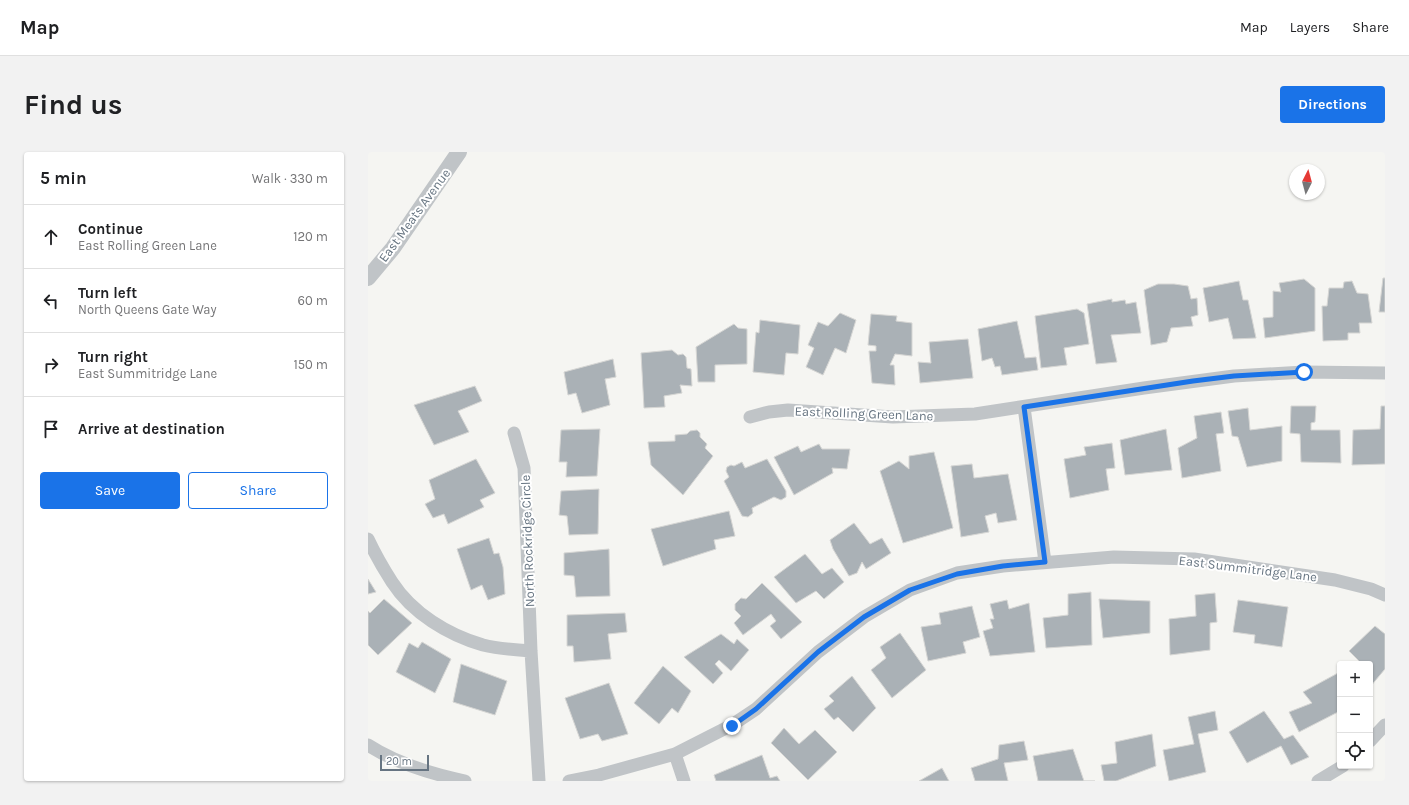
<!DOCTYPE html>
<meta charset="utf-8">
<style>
body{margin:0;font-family:Karla,sans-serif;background:#f2f2f2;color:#202124}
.controls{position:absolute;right:12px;bottom:12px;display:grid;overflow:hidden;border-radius:4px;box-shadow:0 1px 3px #0004}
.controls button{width:36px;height:36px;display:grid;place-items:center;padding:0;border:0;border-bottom:1px solid #e0e0e0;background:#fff;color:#202124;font:20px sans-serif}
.compass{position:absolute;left:921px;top:12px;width:36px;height:36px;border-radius:50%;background:#fff;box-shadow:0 1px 3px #0004;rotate:6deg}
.scale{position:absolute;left:12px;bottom:10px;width:49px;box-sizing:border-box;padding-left:4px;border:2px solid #667481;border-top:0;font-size:11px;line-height:14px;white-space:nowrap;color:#667481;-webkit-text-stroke:3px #fff;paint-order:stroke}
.stop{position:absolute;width:12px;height:12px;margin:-9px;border:3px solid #1a73e8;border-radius:50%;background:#fff}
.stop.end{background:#1a73e8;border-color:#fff;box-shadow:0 1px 4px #0008}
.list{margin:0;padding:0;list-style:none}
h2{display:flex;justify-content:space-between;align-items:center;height:52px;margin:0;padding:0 16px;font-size:17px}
h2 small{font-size:13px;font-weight:400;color:#757577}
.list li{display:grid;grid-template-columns:26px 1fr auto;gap:12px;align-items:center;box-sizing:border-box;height:64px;padding:0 16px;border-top:1px solid #e0e0e0}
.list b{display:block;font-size:15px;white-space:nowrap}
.list p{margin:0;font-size:13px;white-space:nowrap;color:#757577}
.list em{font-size:13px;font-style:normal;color:#757577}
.actions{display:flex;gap:8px;padding:12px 16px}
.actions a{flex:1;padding:9px 0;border:1px solid #1a73e8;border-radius:4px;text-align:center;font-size:14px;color:#1a73e8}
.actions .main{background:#1a73e8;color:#fff}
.icon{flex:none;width:22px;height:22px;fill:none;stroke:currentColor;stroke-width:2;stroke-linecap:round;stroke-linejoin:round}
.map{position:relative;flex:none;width:1017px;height:629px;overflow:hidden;border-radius:4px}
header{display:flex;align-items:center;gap:24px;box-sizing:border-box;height:56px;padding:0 20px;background:#fff;border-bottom:1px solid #e0e0e0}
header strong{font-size:19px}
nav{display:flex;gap:22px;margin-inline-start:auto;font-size:14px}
.intro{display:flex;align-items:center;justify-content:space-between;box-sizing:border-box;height:96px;padding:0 24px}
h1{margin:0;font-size:28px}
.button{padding:10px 18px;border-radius:4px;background:#1a73e8;color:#fff;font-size:14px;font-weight:700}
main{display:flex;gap:24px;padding:0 24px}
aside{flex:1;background:#fff;border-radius:4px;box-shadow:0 1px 3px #0004}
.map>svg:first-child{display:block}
.building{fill:#aab1b6;stroke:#d6d6d4}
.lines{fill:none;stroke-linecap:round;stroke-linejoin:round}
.minor{stroke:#c0c4c7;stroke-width:13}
.tertiary{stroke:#c0c4c7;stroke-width:16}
.route{stroke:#1a73e8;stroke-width:5}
.labels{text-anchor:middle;stroke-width:4;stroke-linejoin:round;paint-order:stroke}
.street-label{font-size:13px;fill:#667481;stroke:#fff}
</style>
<header>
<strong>Map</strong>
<nav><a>Map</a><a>Layers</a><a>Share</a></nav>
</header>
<div class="intro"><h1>Find us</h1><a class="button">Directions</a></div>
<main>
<aside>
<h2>5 min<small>Walk · 330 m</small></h2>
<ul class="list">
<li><svg class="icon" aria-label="ahead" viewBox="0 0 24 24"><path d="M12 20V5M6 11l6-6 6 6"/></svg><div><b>Continue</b><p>East Rolling Green Lane</p></div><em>120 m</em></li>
<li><svg class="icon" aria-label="left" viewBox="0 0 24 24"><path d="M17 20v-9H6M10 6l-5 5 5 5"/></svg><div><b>Turn left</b><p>North Queens Gate Way</p></div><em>60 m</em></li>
<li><svg class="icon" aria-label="right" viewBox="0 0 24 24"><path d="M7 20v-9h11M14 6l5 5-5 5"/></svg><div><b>Turn right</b><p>East Summitridge Lane</p></div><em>150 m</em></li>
<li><svg class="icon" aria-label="arrive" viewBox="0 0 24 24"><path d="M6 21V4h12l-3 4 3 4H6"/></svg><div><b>Arrive at destination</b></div></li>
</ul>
<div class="actions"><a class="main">Save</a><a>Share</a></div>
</aside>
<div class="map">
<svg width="1017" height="629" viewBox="0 0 1017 629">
<rect width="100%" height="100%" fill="#f5f5f2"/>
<path class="building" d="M1015 126H1017V160H1011Z
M936 127 947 136V179L897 186 895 166 905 165V139L913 140 911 131Z
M871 129 875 148H880L888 186 865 187 860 166 841 170 835 136Z
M984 129 989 141 1000 142 1004 171H991L992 181H980V188L955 189 954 154H959L961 136H975L976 130Z
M790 132H806L820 134 823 147 829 146 830 163 823 165 825 174 803 176 799 190 783 193 776 138Z
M744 147V150L757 148 758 152 768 150 773 181 743 183 749 210 728 212 719 152Z
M709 157 716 161 721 192 696 196 699 213 673 216 667 164Z
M472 161 488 168 478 201 467 196 455 223 438 215 446 196 440 193 450 170 460 174Z
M503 162 529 164 528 169 544 171V204L527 202 522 213H526L527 233 504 231 501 199H508V194L500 193Z
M392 168 432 173 430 202 418 201 416 223 385 220 388 180 391 181Z
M649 169 657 206 668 205 670 218 634 223 632 214 627 215 624 206 614 209 610 177Z
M366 172 370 176 379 177V212L347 213V230H330L328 195Z
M600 187 605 226 552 231 550 210 563 211 561 190Z
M304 198 310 203 315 202 318 205 319 216 323 217 324 234 312 233 314 241 296 244 297 255 276 256 273 201Z
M245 207 248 225 237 227 242 253 214 261 208 241 200 243 196 220Z
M107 234 114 249 90 259 101 280 66 293 46 253Z
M923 254H948L947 270 943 271V278H972L973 311 933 310 932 282 922 281Z
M1013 254H1017V312L984 313 985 278 1012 277Z
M880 256 882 278 914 274V309L879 315 870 285 864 284 860 259Z
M853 260 856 281 848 282 853 319 814 326 810 296 829 286 826 264Z
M232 277 229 324 198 325 199 310H191L193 278Z
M798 277 804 318 757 323 752 288Z
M329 278 332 281V285L339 292 337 296 345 304 315 343 283 313 280 290 307 289V283L319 282 322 279Z
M744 291 747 316 738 317 741 338 702 346 696 307 718 303 716 295Z
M451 292 454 297H482L479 317 464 316 465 321 426 343 406 305 430 294 433 300Z
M566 300 585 376 535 391 512 319 531 309 541 317V304Z
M108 307 127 341 112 348 116 355 80 372 76 362 65 366 57 352 67 347 61 328Z
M399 307 418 339V345L413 348 406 345 384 356 385 361 380 365 374 364 356 329 361 325 358 319 359 315 363 313 366 314 374 310 377 316Z
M604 312 606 326 640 322 649 368 630 371 628 361 617 364 621 380 593 385 583 314Z
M231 337 230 382 201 383 199 364 191 363 193 339Z
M361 359 367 384 346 388 348 397 295 414 283 377Z
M486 371 502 392 514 386 523 401 498 417 494 410 489 421 481 424 465 397 462 388Z
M121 386 126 402 131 401 135 415 137 442 120 448 114 433 103 438 89 397Z
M241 397 242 444 208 445 206 424 196 423V401Z
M437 402 454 422 464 416 476 430 456 447 448 439 428 451 406 425Z
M0 427 8 440 0 442Z
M394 431 434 470 413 487 402 474 408 469 403 462 375 483 366 471 373 464 367 458V452L373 446 378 447Z
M723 440 724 493 678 496 675 466 700 463V442Z
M847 441 849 470 842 471V498L802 503 801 467 828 464 827 443Z
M16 447 44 471 10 503 0 493V459L2 461Z
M731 447 782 449V481L735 486Z
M639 448 641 457 661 451 667 500 622 504 615 479 625 476 622 467H626L622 452Z
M870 448 920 455 914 495 886 491 887 483 865 480Z
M604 454 612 485 595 490 598 501 560 509 553 475 573 472 571 461Z
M257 461 259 480 240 482 243 507 206 510 205 494H199V463Z
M1007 474 1017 482V517L1002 535V512H994L981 499Z
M532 481 558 518 524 546 503 518 518 506 512 495Z
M353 482 366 492 369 487 381 498 363 519 351 508 347 512 355 521 345 532 316 505Z
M54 490 83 507 67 541 28 520 41 491 50 496Z
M93 512 139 529 127 563 85 550Z
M295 514 323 539 310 561 304 556 291 572 266 551Z
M970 521 972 524V559L931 580 921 560 944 551 935 540Z
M484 524 508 556 485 580 470 565 466 568 456 557 466 549 461 544Z
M241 531 260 582 234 589 230 582 212 587 197 546Z
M847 559 850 578 830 582 838 620 801 629 795 598 826 592 820 565Z
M896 559 916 587 925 583 941 605 923 613 913 594 879 611 861 580Z
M416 576 431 592 447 578 469 600 440 628 403 591Z
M784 582 788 614 748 629H736L733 613 749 611 747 590Z
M656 589 660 608 636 611 640 629H607L603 616 630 607 631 593Z
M705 597 716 629H727H670L665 604Z
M394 603 402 626 409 624 412 629H348L346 623Z
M574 616 581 629H551Z"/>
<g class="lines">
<path class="minor" d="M656 255 677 410
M382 265 401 260 420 258 525 265 607 262 776 236 866 224 936 220 1017 221
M146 281 156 316 163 499 171 629
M0 387C7 402 15 416 24 430 44 461 80 483 115 493 131 497 147 498 163 499
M1002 589 1017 573
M0 593C29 612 64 622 97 629
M307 602 316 629
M201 629 231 623 307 602 364 573 388 557 450 500 496 465 542 438 589 421 635 414 746 405 826 407 967 428 1003 437 1017 443
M950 629 975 614"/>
<path class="tertiary" d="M0 126 25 96 91 0"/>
</g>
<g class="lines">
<path class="route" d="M364 574 388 557 450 500 496 465 542 438 589 422 635 414 677 410 656 255 825 229 866 224 936 220"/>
</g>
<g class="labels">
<g class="street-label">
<text transform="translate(46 63) rotate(-54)" y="5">East Meats Avenue</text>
<text transform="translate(496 261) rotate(2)" y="5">East Rolling Green Lane</text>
<text transform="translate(159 389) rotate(-92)" y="5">North Rockridge Circle</text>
<text transform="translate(880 416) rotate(7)" y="5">East Summitridge Lane</text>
</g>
</g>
</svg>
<div class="controls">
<button>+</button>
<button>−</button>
<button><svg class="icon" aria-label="locate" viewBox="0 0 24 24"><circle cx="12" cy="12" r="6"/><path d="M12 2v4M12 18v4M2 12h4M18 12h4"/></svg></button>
</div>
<svg class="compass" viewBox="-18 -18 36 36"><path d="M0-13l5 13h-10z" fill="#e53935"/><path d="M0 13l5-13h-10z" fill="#757577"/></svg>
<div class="scale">20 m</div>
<div class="stop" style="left:936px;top:220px"></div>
<div class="stop end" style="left:364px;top:574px"></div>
</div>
</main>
